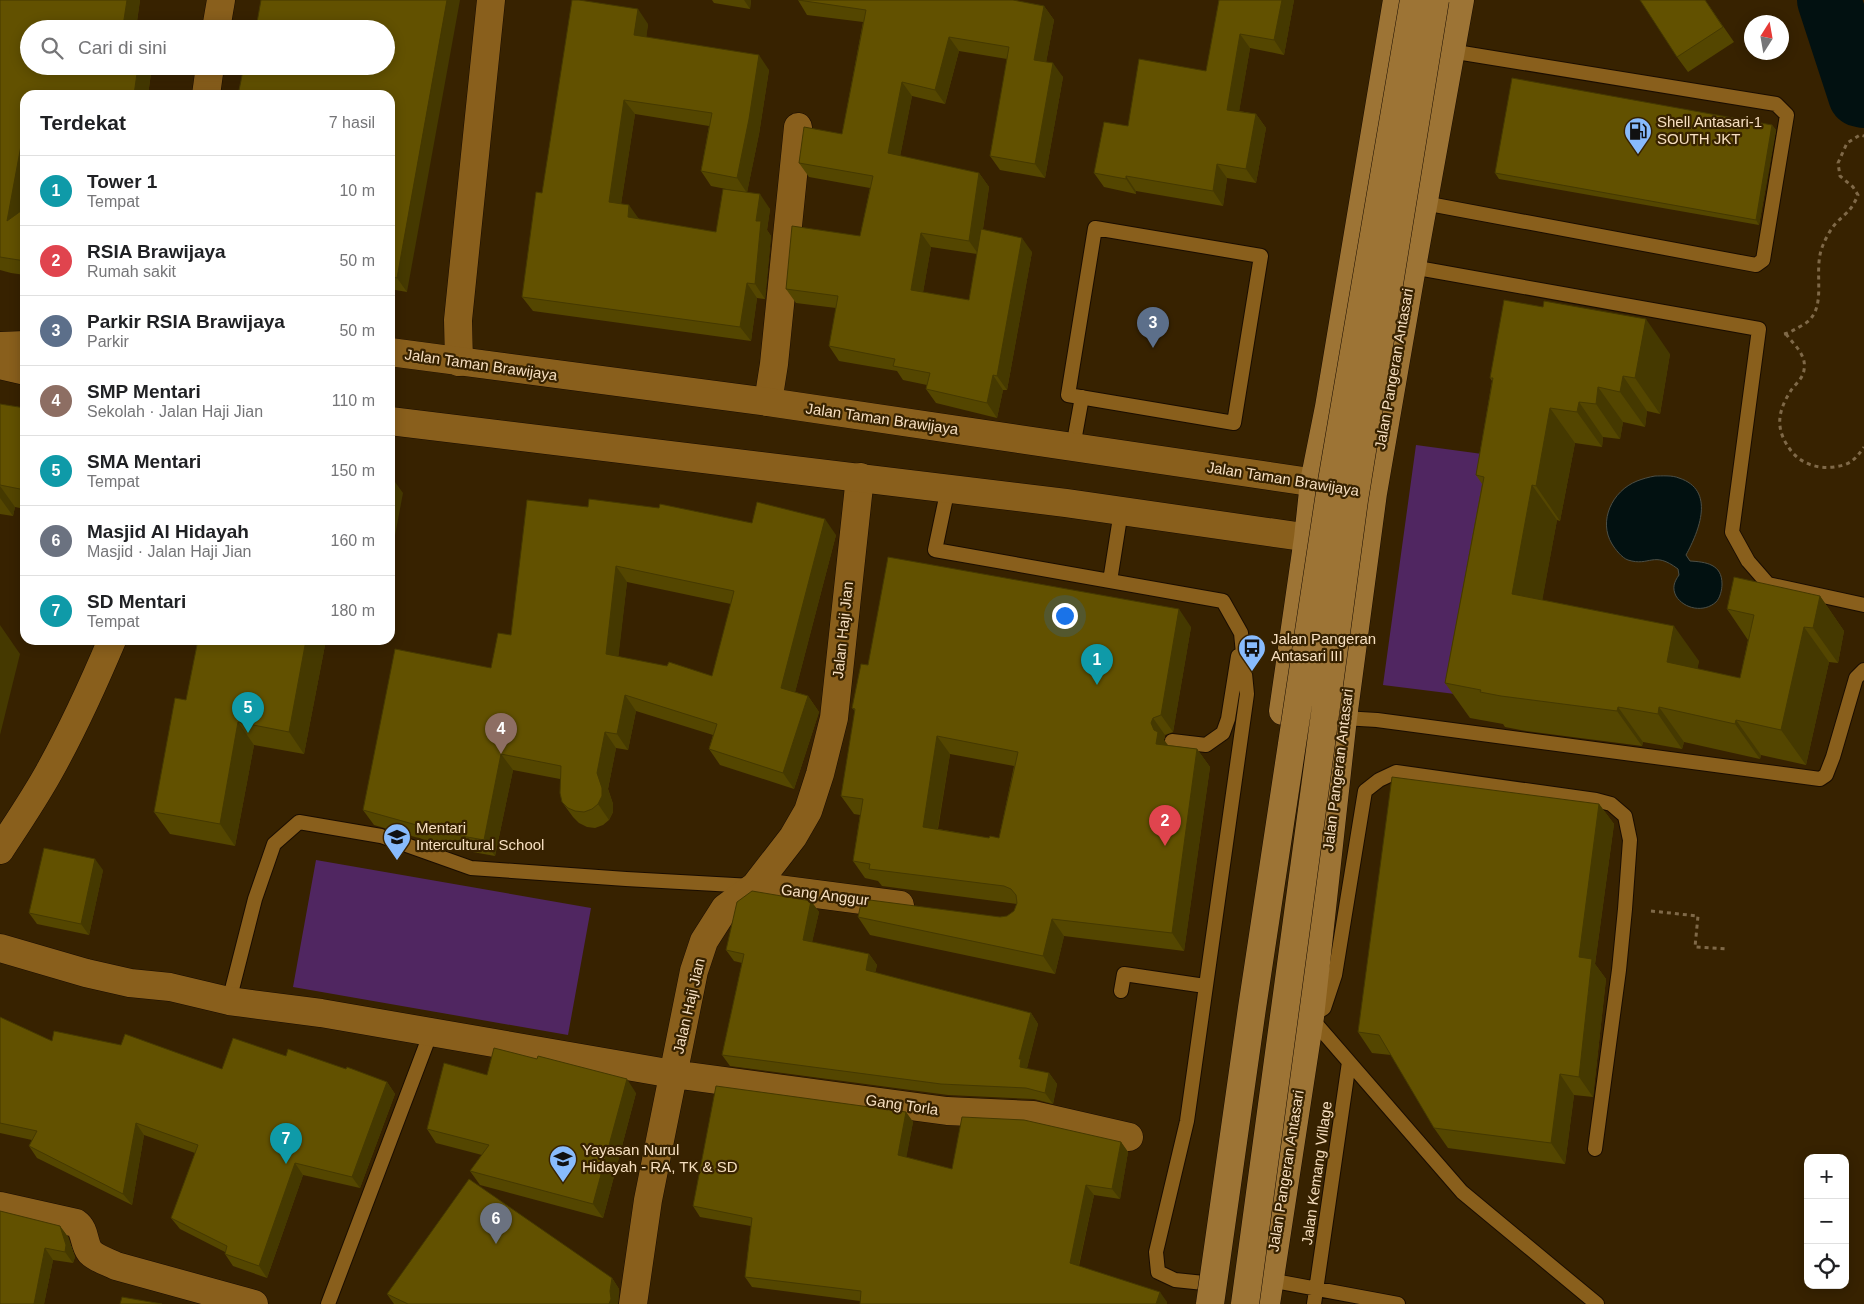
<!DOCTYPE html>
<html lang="id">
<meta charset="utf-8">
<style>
body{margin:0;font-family:Helvetica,sans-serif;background:#f2f2f2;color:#202124}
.controls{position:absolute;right:15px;bottom:15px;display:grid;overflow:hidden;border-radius:10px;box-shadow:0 2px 12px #0003}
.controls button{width:45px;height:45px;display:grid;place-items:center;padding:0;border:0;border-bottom:1px solid #e0e0e0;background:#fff;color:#202124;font:25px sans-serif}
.compass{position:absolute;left:1744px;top:15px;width:45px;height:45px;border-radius:50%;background:#fff;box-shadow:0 2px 12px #0003;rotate:11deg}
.you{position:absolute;left:1064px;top:615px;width:18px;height:18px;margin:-12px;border:4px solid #fff;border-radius:50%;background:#1a73e8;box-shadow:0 0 0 8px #1a73e833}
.badge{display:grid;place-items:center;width:32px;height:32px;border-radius:50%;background:#ea580c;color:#fff;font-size:16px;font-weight:700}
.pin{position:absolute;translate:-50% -41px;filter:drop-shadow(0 1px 2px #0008)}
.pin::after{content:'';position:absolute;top:26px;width:18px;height:15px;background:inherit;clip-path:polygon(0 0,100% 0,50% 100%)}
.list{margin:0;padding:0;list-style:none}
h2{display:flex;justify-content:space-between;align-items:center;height:65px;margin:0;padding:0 20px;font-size:21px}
h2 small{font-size:16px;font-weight:400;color:#757577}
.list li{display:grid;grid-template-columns:32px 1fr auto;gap:15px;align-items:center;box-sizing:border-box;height:70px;padding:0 20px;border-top:1px solid #e0e0e0}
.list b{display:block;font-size:19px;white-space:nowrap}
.list p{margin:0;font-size:16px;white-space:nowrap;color:#757577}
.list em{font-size:16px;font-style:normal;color:#757577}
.icon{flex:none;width:28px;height:28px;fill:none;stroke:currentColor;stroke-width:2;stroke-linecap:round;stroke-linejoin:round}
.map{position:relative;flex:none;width:1864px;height:1304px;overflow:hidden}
.search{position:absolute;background:#fff;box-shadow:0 2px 12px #0003;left:20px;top:20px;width:375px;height:55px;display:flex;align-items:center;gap:12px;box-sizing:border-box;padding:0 18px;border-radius:28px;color:#757577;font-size:19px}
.panel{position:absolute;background:#fff;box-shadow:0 2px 12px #0003;left:20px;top:90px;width:375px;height:555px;border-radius:15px}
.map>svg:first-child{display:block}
.green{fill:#502661}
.water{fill:#021111;stroke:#4c4f46}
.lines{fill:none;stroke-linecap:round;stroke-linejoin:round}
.river{stroke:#021111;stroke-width:64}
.service-casing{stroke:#1a0d00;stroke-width:16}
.minor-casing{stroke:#1a0d00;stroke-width:29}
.tertiary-casing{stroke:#1a0d00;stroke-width:29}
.primary-casing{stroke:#1a0d00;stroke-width:29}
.path{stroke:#7f6948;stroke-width:3;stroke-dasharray:4 4;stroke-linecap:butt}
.service{stroke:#895f1c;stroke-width:14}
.minor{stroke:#895f1c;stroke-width:28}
.tertiary{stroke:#895f1c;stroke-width:28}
.primary{stroke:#9d7435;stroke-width:28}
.primary-bridge-casing{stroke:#1a0d00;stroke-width:29;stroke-linecap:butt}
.primary-bridge{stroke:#9d7435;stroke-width:28}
.wall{fill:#544600;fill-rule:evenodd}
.shaded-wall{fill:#453900}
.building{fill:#625100;stroke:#453900;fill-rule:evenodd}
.labels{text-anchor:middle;stroke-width:4.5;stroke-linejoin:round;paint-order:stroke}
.poi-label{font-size:15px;fill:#f7dfc0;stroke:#372200;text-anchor:start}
.street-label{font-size:15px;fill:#f7dfc0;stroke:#372200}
</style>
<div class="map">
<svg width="1864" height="1304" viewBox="0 0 1864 1304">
<rect width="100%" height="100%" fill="#372200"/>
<path class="green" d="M1416 445 1497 456 1463 695 1383 685Z
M316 860 591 908 568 1035 293 987Z"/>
<path class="water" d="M1655 476C1662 476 1672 475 1679 478 1716 490 1699 531 1686 555L1690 561C1706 562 1722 564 1722 584 1722 590 1720 598 1716 602 1704 613 1684 609 1676 596 1672 588 1674 582 1679 575L1678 569C1653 550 1650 567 1628 560 1622 558 1615 549 1612 544 1598 521 1612 491 1637 481 1642 479 1649 477 1655 476Z"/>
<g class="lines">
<path class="river" d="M1829 0 1860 95 1864 96"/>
<g class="service-casing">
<path id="service" d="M1424 203 1756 265 1763 260 1787 115 1776 104 1450 51
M1095 228 1261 256 1234 423 1068 395Z
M1412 267 1759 329 1732 532 1748 561 1768 584 1864 605
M1073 447 1082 397
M948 488 935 550 1223 601 1241 633 1247 694 1187 1121 1156 1252 1158 1272 1175 1280 1204 1283
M1110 581 1121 511
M1343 718 1377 720 1820 779 1826 775 1833 757 1856 678 1864 670
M1172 741 1206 745 1223 733 1228 719 1238 656
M1121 991 1124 974 1205 986
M229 1001 255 899 274 844 299 822 381 836 471 868 626 879 752 886
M1595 1149 1619 970 1625 909 1630 840 1625 816 1611 804 1596 800 1396 772 1379 780 1365 791 1335 975 1324 1008 1310 1017 1462 1192 1597 1304
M1269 1280 1398 1304
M328 1304 431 1032
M1314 1304 1349 1062"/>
</g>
<g class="minor-casing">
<path id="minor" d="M216 29 221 0
M206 95 210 66
M459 362 458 320 491 0
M768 402 774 364 798 127
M0 850C17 824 34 799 49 772 73 729 93 685 112 640
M755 886 900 905
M0 948 86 973 130 983 170 987 229 1001 321 1013 673 1074 947 1111 1033 1115 1129 1137
M0 1206 76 1223C86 1230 83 1243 90 1252 97 1259 108 1262 116 1266L254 1304
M633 1304 648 1200 694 971 704 941 725 908 755 886 793 837 808 811 820 774 834 718 860 477"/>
</g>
<g class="tertiary-casing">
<path id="tertiary" d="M0 346 25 345
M390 352 768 402 1337 486
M0 365 25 371
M390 421 1066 503 1331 541"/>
</g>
<g class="primary-casing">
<path id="primary" d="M1283 711 1308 538 1314 482 1329 407 1397 0
M1266 1304 1310 1017 1343 718 1373 493 1412 267 1460 0"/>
</g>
<path class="path" d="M1784 334C1790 333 1795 329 1801 326 1831 311 1811 272 1823 245 1826 238 1831 228 1837 222 1848 211 1851 211 1858 195L1853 187 1840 176 1838 163 1847 143 1860 135 1864 136
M1786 334C1794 345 1807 355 1804 370 1803 379 1794 385 1790 392 1776 414 1776 432 1792 452 1802 464 1818 469 1834 467 1850 465 1855 460 1864 447
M1651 911 1698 916 1695 947 1727 949"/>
<use href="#service" class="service"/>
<use href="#minor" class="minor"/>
<use href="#tertiary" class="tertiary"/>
<use href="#primary" class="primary"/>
<g class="primary-bridge-casing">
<path id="primary-bridge" d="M1210 1304 1252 1008 1330 493 1414 0
M1245 1304 1354 500 1435 0"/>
</g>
<use href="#primary-bridge" class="primary-bridge"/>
</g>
<path class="wall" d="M0 0H140L136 28 29 66H152L148 95H25V197L23 210 25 208V275L11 273 0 270Z
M712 0H751L750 9 714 3Z
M798 0 1044 6 1054 20 1046 62 1063 77 1045 178 1000 170 990 156 1007 59 959 51 945 104 912 96 900 156 979 173 989 187 983 229 1032 252 1007 390H1003L997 418 936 403 926 389 927 385 903 380 897 371 839 361 829 346 836 308 796 303 786 289 860 236 870 188 809 177 799 163 842 134 863 22 807 15ZM931 247 977 254 969 300 923 292Z
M1219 0H1294L1284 55 1250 48 1239 111 1256 114 1266 128 1256 183 1227 178 1223 206 1136 191V194L1104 187 1094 173 1128 126 1206 71Z
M1705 0 1734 42 1688 72 1677 57Z
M648 24 646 37 769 70 759 134 747 192 770 209 767 230 771 236 765 299 757 298 751 341 533 311 522 297 542 193ZM635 114 709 126 701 171 711 186 736 191 716 232 639 219 621 204Z
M390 95 407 292 390 289Z
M1772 125 1776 130 1759 225 1499 179 1495 173Z
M1670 354 1660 414 1647 411 1645 427 1623 422 1620 439 1603 437 1602 447 1575 443 1560 521 1557 520 1542 600 1699 661 1697 669 1740 678 1748 640 1727 609 1820 596 1844 631 1838 663 1829 662 1806 765 1761 755 1760 759 1684 742 1682 749 1643 742 1642 746 1526 731 1505 727 1503 724 1470 718 1445 683 1482 484 1476 475 1492 381 1490 378Z
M0 404 25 408V509L15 507 13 516 0 514Z
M588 507 752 523 836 535 795 692 808 696 819 712 794 789 720 765 709 749 713 735 636 711 628 750 616 748 608 789 613 804V812L609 820 603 825 595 828 587 827 579 823 573 817 562 802 560 779 513 770 495 856 456 849 374 825 363 810 491 668ZM627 582 731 604 712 676 618 657Z
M1191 627 1173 732 1165 735 1164 740 1168 745 1197 749 1210 767 1184 951 1064 936 1055 974 870 935 858 917H1000L1007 916 1014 911 1017 904 882 886 878 881 865 878 853 861 860 815 854 814 841 796 855 711 852 708 868 665ZM950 754 1014 766 999 838H989L938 829Z
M198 640H326L304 754 254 745 235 846 170 834 154 812 186 700Z
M1599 804 1614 824 1595 964 1606 979 1593 1097 1574 1095 1565 1164 1448 1148 1434 1128 1391 1055 1372 1053 1358 1032Z
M103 870 89 935 37 924 29 913Z
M811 901 819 912 812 942 869 954 877 965 875 973 1031 1013 1038 1024 1027 1068 1028 1069 1049 1073 1057 1084 1053 1104 1034 1099 948 1095 730 1066 722 1055 742 963 734 961 726 950Z
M0 1017 52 1041 222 1069 286 1056 387 1082 395 1094 360 1188 303 1175 267 1278 233 1266 225 1254V1252L180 1229 171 1218 195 1153 144 1135 132 1205 37 1158 29 1146 32 1140 0 1133Z
M487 1075 636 1093 603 1218 480 1185 470 1171 482 1155 436 1143 427 1129Z
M906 1112 913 1122 906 1157 952 1169 1121 1142 1128 1152 1120 1199 1094 1195 1079 1266 1167 1302V1304H860V1301L752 1287 745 1277 751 1226 700 1217 693 1206Z
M60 1226 68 1237 75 1257 73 1263 53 1260 44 1304H0Z
M612 1278 619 1289 618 1304H394L387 1294Z"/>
<path class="shaded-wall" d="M127 0H140L136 29 123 26Z
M447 0H460L407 292 397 278Z
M744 0H751L750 9Z
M1282 0H1294L1284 55 1274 40Z
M1044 6 1054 20 1044 74 1034 60Z
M638 9 648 24 645 50 634 35Z
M1240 34 1250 48 1237 124 1227 110Z
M949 37 959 51 945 104 935 90Z
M759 55 769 70 759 134 747 193 737 178Z
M1053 63 1063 77 1045 178 1035 164Z
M138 66H152L148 95H134Z
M902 82 912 96 898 167 888 153Z
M624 100 635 114 619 217 609 202Z
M1256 114 1266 128 1256 183 1246 169Z
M24 124 25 197 18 236 7 221Z
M1772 125 1776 130 1759 225 1756 220Z
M1217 164 1227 178 1223 206 1213 191Z
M979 173 989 187 979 255 969 241Z
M1126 176 1136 191V194L1126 179Z
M760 194 770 209 767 230 771 236 765 299 755 284 756 221Z
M629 205 639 219 628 217Z
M921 233 931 247 921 304 911 290Z
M1022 238 1032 252 1007 390 997 376Z
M747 283 757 298 751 341 740 327Z
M1646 319 1670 354 1660 414 1635 378Z
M993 375 1003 390 997 418 987 403Z
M1623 376 1647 411 1645 427 1620 392Z
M1598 387 1623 422 1620 439 1596 404Z
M1579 402 1603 437 1602 447 1577 412Z
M1550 408 1575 443 1560 521 1536 486Z
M390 475 403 493 390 562Z
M1532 485 1557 520 1537 629 1512 594Z
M0 486 15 507 13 516 0 498Z
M825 519 836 535 792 704 781 688Z
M616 566 627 582 617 670 606 654Z
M1820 596 1844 631 1838 663 1813 628Z
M1179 609 1191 627 1173 732 1161 715Z
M0 625 20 654 0 735Z
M1674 626 1699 661 1692 697 1667 662Z
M1804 627 1829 662 1806 765 1781 730Z
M306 640H326L304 754 289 732Z
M625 695 636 711 628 750 617 734Z
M808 696 819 712 794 789 783 773Z
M1618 707 1643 742 1642 746 1617 711Z
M1659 707 1684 742 1682 749 1658 714Z
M1153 718 1165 735 1164 740 1171 750 1156 744 1151 723Z
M1736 720 1761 755 1760 759 1735 724Z
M238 722 254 745 235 846 220 824Z
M605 732 616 748 608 789 613 804V812L609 820 598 804 597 773Z
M937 736 950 754 935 844 923 827Z
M1197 749 1210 767 1184 951 1172 933Z
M501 754 513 770 495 856 484 840Z
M1599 804 1614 824 1595 964 1606 979 1593 1097 1579 1077V957Z
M95 859 103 870 89 935 81 924Z
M811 901 819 912 810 951 803 940Z
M1052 919 1064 936 1055 974 1043 956Z
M869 954 877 965 873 981 866 970Z
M1031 1013 1038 1024 1027 1068 1029 1070 1020 1067 1019 1059Z
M1049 1073 1057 1084 1053 1104 1045 1093Z
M1560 1074 1574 1095 1565 1164 1551 1143Z
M627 1079 636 1093 603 1218 593 1204Z
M387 1082 395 1094 360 1188 352 1177Z
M906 1112 913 1122 905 1165 898 1155Z
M136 1123 144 1135 132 1205 123 1194Z
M1121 1142 1128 1152 1120 1199 1112 1189Z
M295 1163 303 1175 267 1278 259 1266Z
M1086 1185 1094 1195 1077 1273 1070 1263Z
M60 1226 68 1237 75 1257 73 1263 65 1252Z
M45 1248 53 1260 44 1304H34Z
M612 1278 619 1289 618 1304H609L610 1291Z
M1160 1292 1167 1302V1304H1156Z"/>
<path class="building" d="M0 0H127L123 26 141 29H29V66H138L134 95H25V124L7 221 25 208V261L0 257Z
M261 0H447L397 278 390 276V95H238L244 66H386V29H251V27L256 28Z
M572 0H579L638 9 634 35 759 55 749 119 737 178 701 171 712 113 624 100 609 202 629 205 628 217 716 232 723 189 760 194 756 221H761L755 284 747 283 740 327 522 297 536 192 542 193Z
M798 0H1013L1044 6 1034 60 1053 63 1035 164 990 156 1009 47 949 37 935 90 902 82 888 153 979 173 969 241 921 233 911 290 969 300 981 229 1022 238 997 376 993 375 987 403 926 389 930 373 893 366 895 359 829 346 838 296 786 289 792 226 860 236 873 176 799 163 804 127 842 134 866 10Z
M1219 0H1282L1274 40 1240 34 1227 110 1256 114 1246 169 1217 164 1213 191 1126 176V179L1094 173 1104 122 1128 126 1139 59 1206 71Z
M1640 0H1705L1723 27 1677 57Z
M1512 78 1772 125 1756 220 1495 173Z
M1504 300 1543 307 1544 301 1646 319 1635 378 1623 376 1620 392 1598 387 1596 404 1579 402 1577 412 1550 408 1536 486 1532 485 1512 594 1674 626 1667 662 1740 678 1754 615 1727 609 1734 577 1820 596 1813 628 1804 627 1781 730 1736 720 1735 724 1659 707 1658 714 1618 707 1617 711 1501 696 1480 692 1481 690 1445 683 1484 477 1476 475 1493 378H1490Z
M0 404 25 408V490L0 485Z
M589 499 659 508 660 504 752 523 757 502 825 519 781 688 808 696 783 773 709 749 717 724 625 695 617 734 605 732 597 773 602 788V796L598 804 592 809 584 812 575 811 568 808 562 802 560 793 561 766 501 754 484 840 445 833 363 810 395 649 491 668 498 633 511 635 527 500 588 507ZM616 566 734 591 712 676 669 662 667 666 606 654Z
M888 557 1179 609 1161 715 1153 718 1151 723 1154 730 1158 732 1156 744 1197 749 1172 933 1052 919 1043 956 858 917 862 899 1000 917 1007 916 1014 911 1017 903 1016 895 1011 889 1004 886 869 869 870 864 853 861 863 799 841 796 855 709 852 708 861 664 868 665ZM937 736 1018 752 999 838 990 836 989 838 923 827Z
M198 640H306L289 732 238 722 220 824 154 812 175 698 186 700Z
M1392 777 1599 804 1579 957 1592 959 1579 1077 1560 1074 1551 1143 1434 1128 1379 1035 1358 1032Z
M44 848 95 859 81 924 29 913Z
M752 891 811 901 803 940 869 954 866 970 1031 1013 1019 1059H1021L1020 1067 1049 1073 1045 1093 1026 1088 941 1084 722 1055 744 954 726 950 737 902Z
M0 1017 52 1041 54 1031 121 1045 125 1034 222 1069 233 1038 286 1056 288 1049 346 1069 347 1067 387 1082 352 1177 295 1163 259 1266 225 1254 227 1246 171 1218 198 1145 136 1123 123 1194 29 1146 37 1131 0 1123Z
M494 1048 537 1059 538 1056 627 1079 593 1204 470 1171 489 1145 427 1129 444 1063 487 1075Z
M716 1086 906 1112 898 1155 952 1169 962 1117 1024 1120 1121 1142 1112 1189 1086 1185 1070 1263 1160 1292 1156 1304H860L861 1291 745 1277 752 1218 693 1206Z
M469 1179 612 1278 610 1291 611 1299 609 1304H408L387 1294Z
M0 1211 60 1226 66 1245 65 1252 45 1248 34 1304H0Z
M122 1297 162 1304H120Z"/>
<defs>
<g id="fuel-pin" transform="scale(1.4375)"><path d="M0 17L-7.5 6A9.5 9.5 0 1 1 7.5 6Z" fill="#88bbfc" stroke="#372200"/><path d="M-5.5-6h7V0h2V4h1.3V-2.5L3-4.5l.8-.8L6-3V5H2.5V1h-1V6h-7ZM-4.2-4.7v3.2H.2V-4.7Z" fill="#111"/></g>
<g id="bus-pin" transform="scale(1.4375)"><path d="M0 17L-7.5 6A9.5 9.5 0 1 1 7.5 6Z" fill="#88bbfc" stroke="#372200"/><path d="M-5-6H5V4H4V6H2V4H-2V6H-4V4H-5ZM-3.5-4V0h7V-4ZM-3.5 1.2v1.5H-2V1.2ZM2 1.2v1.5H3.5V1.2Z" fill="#111"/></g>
<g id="school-pin" transform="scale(1.4375)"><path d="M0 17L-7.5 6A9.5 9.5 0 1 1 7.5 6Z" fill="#88bbfc" stroke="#372200"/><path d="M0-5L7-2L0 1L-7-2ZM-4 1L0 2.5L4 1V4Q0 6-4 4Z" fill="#111"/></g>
</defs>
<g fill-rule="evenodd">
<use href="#fuel-pin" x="1638" y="131"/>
<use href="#bus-pin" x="1252" y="648"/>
<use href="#school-pin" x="397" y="837"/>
<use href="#school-pin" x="563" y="1159"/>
</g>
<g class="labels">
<g class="poi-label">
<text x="1657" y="127">Shell Antasari-1<tspan x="1657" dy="17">SOUTH JKT</tspan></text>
<text x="1271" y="644">Jalan Pangeran<tspan x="1271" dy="17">Antasari III</tspan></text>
<text x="416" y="833">Mentari<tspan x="416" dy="17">Intercultural School</tspan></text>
<text x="582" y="1155">Yayasan Nurul<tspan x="582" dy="17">Hidayah - RA, TK &amp; SD</tspan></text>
</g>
<g class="street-label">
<text transform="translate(481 365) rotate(8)" y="5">Jalan Taman Brawijaya</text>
<text transform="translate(1394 369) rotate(-80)" y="5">Jalan Pangeran Antasari</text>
<text transform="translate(882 419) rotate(8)" y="5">Jalan Taman Brawijaya</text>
<text transform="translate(1283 479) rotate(9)" y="5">Jalan Taman Brawijaya</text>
<text transform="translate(843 630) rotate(-84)" y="5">Jalan Haji Jian</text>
<text transform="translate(1338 770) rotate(-83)" y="5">Jalan Pangeran Antasari</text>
<text transform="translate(825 895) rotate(7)" y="5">Gang Anggur</text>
<text transform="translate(689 1006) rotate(-77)" y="5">Jalan Haji Jian</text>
<text transform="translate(902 1105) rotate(8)" y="5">Gang Torla</text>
<text transform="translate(1286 1171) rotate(-81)" y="5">Jalan Pangeran Antasari</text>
<text transform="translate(1317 1173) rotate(-82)" y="5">Jalan Kemang Village</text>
</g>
</g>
</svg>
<div class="controls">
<button>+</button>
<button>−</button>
<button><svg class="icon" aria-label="locate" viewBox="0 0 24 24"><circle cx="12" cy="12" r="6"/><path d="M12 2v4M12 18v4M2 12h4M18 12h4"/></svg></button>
</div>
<svg class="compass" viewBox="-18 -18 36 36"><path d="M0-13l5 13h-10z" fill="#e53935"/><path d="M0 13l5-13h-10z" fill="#757577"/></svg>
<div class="you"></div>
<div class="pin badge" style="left:1097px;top:685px;background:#0f9aa8">1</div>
<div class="pin badge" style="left:1165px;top:846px;background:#e0444e">2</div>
<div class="pin badge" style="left:1153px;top:348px;background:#5c6f8a">3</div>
<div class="pin badge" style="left:501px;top:754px;background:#8d6e63">4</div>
<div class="pin badge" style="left:248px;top:733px;background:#0f9aa8">5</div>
<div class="pin badge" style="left:496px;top:1244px;background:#6b7280">6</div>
<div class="pin badge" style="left:286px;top:1164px;background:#0f9aa8">7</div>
<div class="search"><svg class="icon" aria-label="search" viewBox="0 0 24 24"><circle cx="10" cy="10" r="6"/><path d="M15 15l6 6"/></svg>Cari di sini</div>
<section class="panel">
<h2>Terdekat<small>7 hasil</small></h2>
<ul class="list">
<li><span class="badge" style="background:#0f9aa8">1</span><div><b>Tower 1</b><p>Tempat</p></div><em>10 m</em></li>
<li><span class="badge" style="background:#e0444e">2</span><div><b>RSIA Brawijaya</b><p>Rumah sakit</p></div><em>50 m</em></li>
<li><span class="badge" style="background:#5c6f8a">3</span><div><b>Parkir RSIA Brawijaya</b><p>Parkir</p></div><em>50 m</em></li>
<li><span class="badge" style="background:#8d6e63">4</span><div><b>SMP Mentari</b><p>Sekolah · Jalan Haji Jian</p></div><em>110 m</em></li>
<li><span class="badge" style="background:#0f9aa8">5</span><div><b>SMA Mentari</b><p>Tempat</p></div><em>150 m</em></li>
<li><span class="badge" style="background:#6b7280">6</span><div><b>Masjid Al Hidayah</b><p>Masjid · Jalan Haji Jian</p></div><em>160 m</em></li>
<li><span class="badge" style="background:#0f9aa8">7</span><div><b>SD Mentari</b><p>Tempat</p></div><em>180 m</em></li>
</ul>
</section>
</div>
